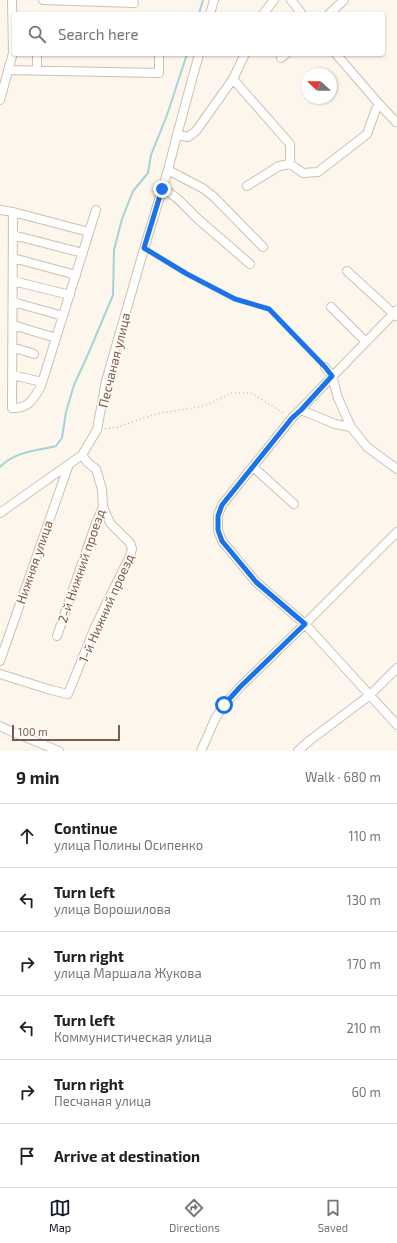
<!DOCTYPE html>
<meta charset="utf-8">
<style>
body{margin:0;font-family:"Exo 2",sans-serif;background:#f2f2f2;color:#202124}
.compass{position:absolute;left:301px;top:68px;width:36px;height:36px;border-radius:50%;background:#fff;box-shadow:0 1px 3px #0004;rotate:291deg}
.scale{position:absolute;left:12px;bottom:10px;width:108px;box-sizing:border-box;padding-left:4px;border:2px solid #7a5c4d;border-top:0;font-size:11px;line-height:14px;white-space:nowrap;color:#7a5c4d;-webkit-text-stroke:3px #fffaf3;paint-order:stroke}
.stop{position:absolute;width:12px;height:12px;margin:-9px;border:3px solid #1a73e8;border-radius:50%;background:#fff}
.stop.end{background:#1a73e8;border-color:#fff;box-shadow:0 1px 4px #0008}
.list{margin:0;padding:0;list-style:none}
h2{display:flex;justify-content:space-between;align-items:center;height:52px;margin:0;padding:0 16px;font-size:17px}
h2 small{font-size:13px;font-weight:400;color:#757577}
.list li{display:grid;grid-template-columns:26px 1fr auto;gap:12px;align-items:center;box-sizing:border-box;height:64px;padding:0 16px;border-top:1px solid #e0e0e0}
.list b{display:block;font-size:15px;white-space:nowrap}
.list p{margin:0;font-size:13px;white-space:nowrap;color:#757577}
.list em{font-size:13px;font-style:normal;color:#757577}
.icon{flex:none;width:22px;height:22px;fill:none;stroke:currentColor;stroke-width:2;stroke-linecap:round;stroke-linejoin:round}
.map{position:relative;flex:none;width:397px;height:751px;overflow:hidden}
.search{position:absolute;background:#fff;box-shadow:0 1px 3px #0004;left:12px;right:12px;top:12px;height:44px;display:flex;align-items:center;gap:10px;box-sizing:border-box;padding:0 14px;border-radius:4px;color:#757577;font-size:15px}
.sheet{height:436px;background:#fff}
nav{display:flex;justify-content:space-around;align-items:center;box-sizing:border-box;height:56px;border-top:1px solid #e0e0e0;background:#fff;font-size:11px;color:#757577}
nav a{display:grid;justify-items:center;gap:2px}
nav .on{color:#111827}
.map>svg:first-child{display:block}
.lines{fill:none;stroke-linecap:round;stroke-linejoin:round}
.stream{stroke:#a5d3da;stroke-width:2}
.minor-casing{stroke:#d1beb0;stroke-width:10}
.path{stroke:#d9b8a5;stroke-width:1.5;stroke-dasharray:1 3;stroke-linecap:butt}
.minor{stroke:#fff;stroke-width:8}
.route{stroke:#1a73e8;stroke-width:5}
.labels{text-anchor:middle;stroke-width:3.5;stroke-linejoin:round;paint-order:stroke}
.street-label{font-size:13px;fill:#7a5c4d;stroke:#fffaf3}
</style>
<div class="map">
<svg width="397" height="751" viewBox="0 0 397 751">
<rect width="100%" height="100%" fill="#fdf6ec"/>
<g class="lines">
<path class="stream" d="M199 14 203 0
M0 467C15 451 37 451 56 446L62 438 66 412 74 385 89 352 113 295 114 250 122 219 133 191 148 173 151 155 167 115 187 54"/>
<g class="minor-casing">
<path id="minor" d="M43 0 134 3
M291 0 302 14
M210 14 214 0
M263 14 274 0
M329 14 344 0
M37 54V71
M336 54 380 105 396 122
M281 58 286 54
M8 70 159 73V54
M233 79 290 144V164L303 173 318 172 367 134 376 109 380 105
M0 100 13 53 12 0
M177 135 188 137 196 131 233 79 245 54
M168 170 204 189 214 197 263 247
M247 186 279 166 290 164
M162 189C177 195 186 208 198 219 215 234 233 249 250 264
M0 210 13 212 89 232
M13 212 12 408C28 409 34 399 41 386L96 210
M13 235 83 253
M13 258 76 275
M347 271 396 316
M13 281 70 295
M13 302 63 316
M331 307 366 342
M397 310 292 418 222 505 218 515V530L222 541 256 582 305 624 397 725
M13 325 56 338
M12 347 34 354
M325 367 332 376 338 398 351 427 367 447 397 469
M12 375 42 382
M301 410 335 424 351 427
M253 467 294 504
M0 513 82 455 97 430 106 381 144 249 168 170 177 135 199 54
M57 636 96 523 103 507 102 489 96 469 88 463 82 455
M0 661 69 464
M0 674 51 690 68 694 95 627 130 556 132 549 130 543 110 523 103 507
M0 726 8 730 59 751
M201 751 215 719 224 705 240 687 305 624 397 532
M298 751 309 741 370 695 397 668"/>
</g>
<path class="path" d="M151 253 187 274 235 299 269 309 320 361
M105 429 118 427 156 414 204 406 232 393H251L285 414"/>
<use href="#minor" class="minor"/>
</g>
<g class="lines">
<path class="route" d="M162 189 144 248 187 274 235 299 269 309 325 367 332 376 301 410 292 418 222 505 218 516V530L222 541 256 582 305 624 240 687 224 705"/>
</g>
<g class="labels">
<g class="street-label">
<text transform="translate(114 360) rotate(-76)" y="5">Песчаная улица</text>
<text transform="translate(34 562) rotate(-71)" y="5">Нижняя улица</text>
<text transform="translate(81 566) rotate(-71)" y="5">2-й Нижний проезд</text>
<text transform="translate(106 608) rotate(-66)" y="5">1-й Нижний проезд</text>
</g>
</g>
</svg>
<svg class="compass" viewBox="-18 -18 36 36"><path d="M0-13l5 13h-10z" fill="#e53935"/><path d="M0 13l5-13h-10z" fill="#757577"/></svg>
<div class="scale">100 m</div>
<div class="stop" style="left:224px;top:705px"></div>
<div class="stop end" style="left:162px;top:189px"></div>
<div class="search"><svg class="icon" aria-label="search" viewBox="0 0 24 24"><circle cx="10" cy="10" r="6"/><path d="M15 15l6 6"/></svg>Search here</div>
</div>
<section class="sheet">
<h2>9 min<small>Walk · 680 m</small></h2>
<ul class="list">
<li><svg class="icon" aria-label="ahead" viewBox="0 0 24 24"><path d="M12 20V5M6 11l6-6 6 6"/></svg><div><b>Continue</b><p>улица Полины Осипенко</p></div><em>110 m</em></li>
<li><svg class="icon" aria-label="left" viewBox="0 0 24 24"><path d="M17 20v-9H6M10 6l-5 5 5 5"/></svg><div><b>Turn left</b><p>улица Ворошилова</p></div><em>130 m</em></li>
<li><svg class="icon" aria-label="right" viewBox="0 0 24 24"><path d="M7 20v-9h11M14 6l5 5-5 5"/></svg><div><b>Turn right</b><p>улица Маршала Жукова</p></div><em>170 m</em></li>
<li><svg class="icon" aria-label="left" viewBox="0 0 24 24"><path d="M17 20v-9H6M10 6l-5 5 5 5"/></svg><div><b>Turn left</b><p>Коммунистическая улица</p></div><em>210 m</em></li>
<li><svg class="icon" aria-label="right" viewBox="0 0 24 24"><path d="M7 20v-9h11M14 6l5 5-5 5"/></svg><div><b>Turn right</b><p>Песчаная улица</p></div><em>60 m</em></li>
<li><svg class="icon" aria-label="arrive" viewBox="0 0 24 24"><path d="M6 21V4h12l-3 4 3 4H6"/></svg><div><b>Arrive at destination</b></div></li>
</ul>
</section>
<nav>
<a class="on"><svg class="icon" aria-label="map" viewBox="0 0 24 24"><path d="M3 6l6-2 6 2 6-2v14l-6 2-6-2-6 2zM9 4v14M15 6v14"/></svg>Map</a>
<a><svg class="icon" aria-label="directions" viewBox="0 0 24 24"><path d="M12 3l9 9-9 9-9-9zM9 14v-3h6M13 9l2 2-2 2"/></svg>Directions</a>
<a><svg class="icon" aria-label="saved" viewBox="0 0 24 24"><path d="M7 4h10v16l-5-4-5 4z"/></svg>Saved</a>
</nav>
